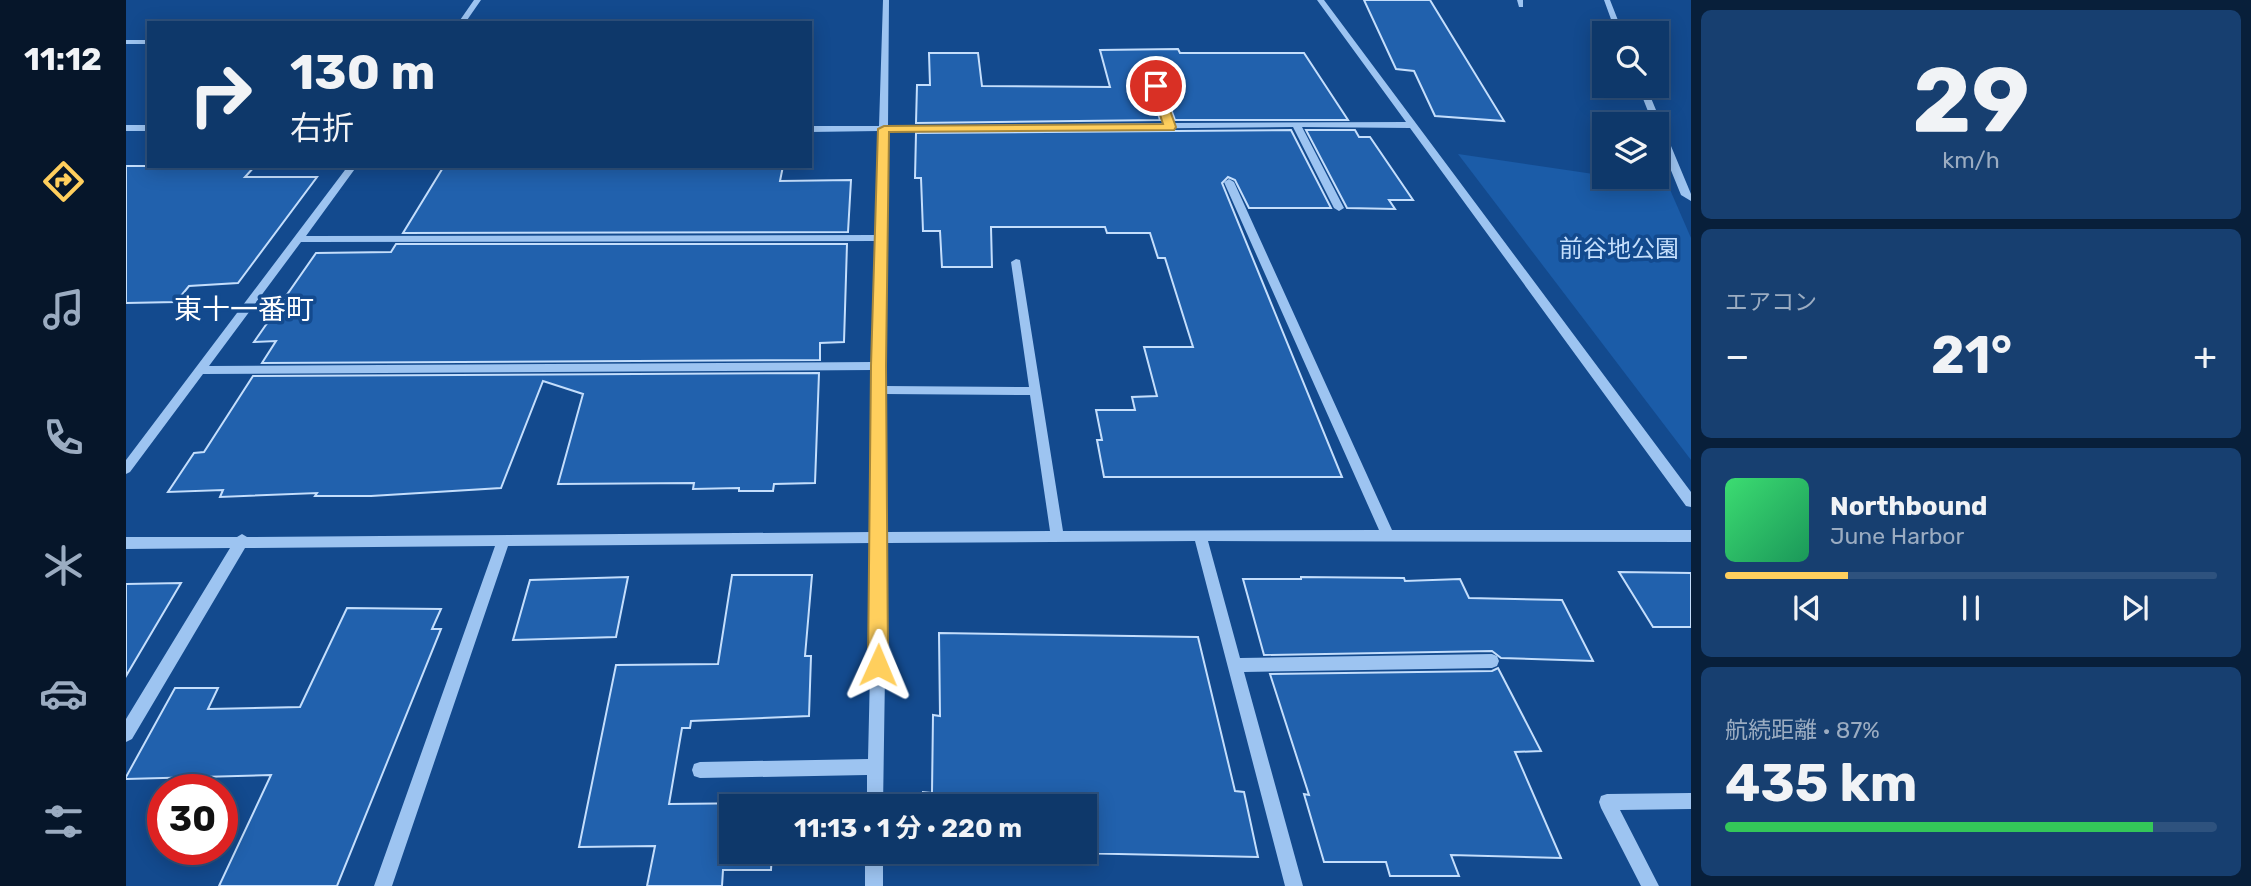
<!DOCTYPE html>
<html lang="ja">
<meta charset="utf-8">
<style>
:root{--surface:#0e386a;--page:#173f70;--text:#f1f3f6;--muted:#9bacc1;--line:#2e527e;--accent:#ffcf5d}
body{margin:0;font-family:Rubik,"Noto Sans JP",sans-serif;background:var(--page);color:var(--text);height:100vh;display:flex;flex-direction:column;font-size:26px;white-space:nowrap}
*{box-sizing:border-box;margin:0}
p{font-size:23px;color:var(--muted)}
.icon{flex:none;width:38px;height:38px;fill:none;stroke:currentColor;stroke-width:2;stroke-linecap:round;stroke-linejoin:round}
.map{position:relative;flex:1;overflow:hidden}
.panel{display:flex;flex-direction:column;gap:10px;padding:10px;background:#081f3a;width:560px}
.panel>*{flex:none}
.hud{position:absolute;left:21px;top:21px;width:665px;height:147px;border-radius:0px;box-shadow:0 4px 18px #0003,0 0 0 2px var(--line);background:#0e386a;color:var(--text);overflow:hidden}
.fabs{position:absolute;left:1466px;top:21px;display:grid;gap:14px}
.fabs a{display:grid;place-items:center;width:77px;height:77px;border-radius:0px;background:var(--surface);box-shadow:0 4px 18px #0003,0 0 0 2px var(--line);font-size:35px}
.speed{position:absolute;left:21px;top:774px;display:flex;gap:14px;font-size:35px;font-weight:700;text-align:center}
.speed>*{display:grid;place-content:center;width:91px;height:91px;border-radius:50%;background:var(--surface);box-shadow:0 4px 18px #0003,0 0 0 2px var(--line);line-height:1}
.speed .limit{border:10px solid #d22;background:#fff;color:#111}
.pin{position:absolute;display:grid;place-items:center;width:60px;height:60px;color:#fff;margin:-30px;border:4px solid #fff;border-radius:50%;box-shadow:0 2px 7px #0007}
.me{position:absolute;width:77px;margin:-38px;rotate:1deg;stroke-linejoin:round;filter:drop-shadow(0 0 5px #0008)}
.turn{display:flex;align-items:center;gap:24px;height:147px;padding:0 28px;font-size:32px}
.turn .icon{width:91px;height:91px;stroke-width:2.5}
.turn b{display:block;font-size:49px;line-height:60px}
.big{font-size:52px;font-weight:700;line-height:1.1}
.panel .tile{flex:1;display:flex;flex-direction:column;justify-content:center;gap:10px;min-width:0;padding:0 24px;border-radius:10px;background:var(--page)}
.panel .dial{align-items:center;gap:0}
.dial b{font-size:91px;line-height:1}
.song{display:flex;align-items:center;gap:21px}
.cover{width:84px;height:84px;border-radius:10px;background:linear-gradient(135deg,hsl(140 70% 55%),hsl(150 70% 35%))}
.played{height:7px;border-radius:4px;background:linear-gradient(90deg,var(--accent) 25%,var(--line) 25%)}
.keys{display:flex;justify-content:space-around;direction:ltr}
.heat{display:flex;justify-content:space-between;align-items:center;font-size:38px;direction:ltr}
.charge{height:10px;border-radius:5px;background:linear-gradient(90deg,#34c759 87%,var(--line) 0)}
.trip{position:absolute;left:593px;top:794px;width:378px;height:70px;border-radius:0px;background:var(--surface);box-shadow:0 4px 18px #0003,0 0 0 2px var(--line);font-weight:700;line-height:70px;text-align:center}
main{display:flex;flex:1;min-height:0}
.tabs{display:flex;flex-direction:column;width:126px;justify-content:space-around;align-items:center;background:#06162a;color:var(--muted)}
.tabs .icon{width:49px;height:49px}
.tabs .selected{color:var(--accent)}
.tabs b{font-size:32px;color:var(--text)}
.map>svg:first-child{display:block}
</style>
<main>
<nav class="tabs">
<b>11:12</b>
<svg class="icon selected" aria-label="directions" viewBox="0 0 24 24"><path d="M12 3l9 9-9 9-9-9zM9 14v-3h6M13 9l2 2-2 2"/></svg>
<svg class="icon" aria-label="music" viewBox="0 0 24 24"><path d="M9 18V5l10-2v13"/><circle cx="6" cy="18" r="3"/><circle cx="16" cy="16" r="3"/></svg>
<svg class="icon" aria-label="phone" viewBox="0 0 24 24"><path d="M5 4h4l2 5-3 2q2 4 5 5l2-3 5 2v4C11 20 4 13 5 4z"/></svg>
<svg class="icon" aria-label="climate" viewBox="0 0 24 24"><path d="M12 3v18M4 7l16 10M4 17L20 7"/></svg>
<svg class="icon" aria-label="car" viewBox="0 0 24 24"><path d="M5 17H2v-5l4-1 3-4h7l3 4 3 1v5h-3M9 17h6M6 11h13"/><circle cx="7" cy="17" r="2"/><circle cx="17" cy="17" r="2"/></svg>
<svg class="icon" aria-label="filters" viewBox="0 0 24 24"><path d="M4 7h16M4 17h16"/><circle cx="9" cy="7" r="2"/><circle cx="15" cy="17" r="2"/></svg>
</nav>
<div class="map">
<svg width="1565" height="886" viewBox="0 0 1565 886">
<rect width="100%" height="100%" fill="#134a8e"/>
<!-- green -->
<path fill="#1b5ca8" d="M 1332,154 L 1542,185 L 1565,238 L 1565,460 Z"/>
<!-- building -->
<path fill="#2161ad" stroke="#c4defc" stroke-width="2" d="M 1238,0 L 1304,0 L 1378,121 L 1309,116 L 1288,71 L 1270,69 Z
M 1052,49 L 1054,53 L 1178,53 L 1222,120 L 1049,120 L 1029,65 L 1022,62 L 1017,67 L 1034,120 L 790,123 L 791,85 L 804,85 L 803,53 L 852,53 L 856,86 L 984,87 L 974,50 Z
M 1165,130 L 1205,208 L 1123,208 L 1109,180 L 1102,177 L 1096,183 L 1216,477 L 978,477 L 971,440 L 976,440 L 970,410 L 1009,410 L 1006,397 L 1031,396 L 1018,347 L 1067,347 L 1039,258 L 1032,258 L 1024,233 L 981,233 L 979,227 L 865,227 L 866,267 L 816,267 L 814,231 L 797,231 L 795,178 L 789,178 L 790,133 Z
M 1180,130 L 1229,130 L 1233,137 L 1244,137 L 1287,200 L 1263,200 L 1269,209 L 1221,208 Z
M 0,166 L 129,166 L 119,177 L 191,177 L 112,283 L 63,286 L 50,302 L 0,303 Z
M 318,166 L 657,166 L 654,181 L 725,180 L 722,232 L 277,233 Z
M 270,244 L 721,244 L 718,342 L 694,343 L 694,360 L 136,363 L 150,341 L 128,342 L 190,253 L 265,252 Z
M 693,373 L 689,483 L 648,484 L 647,491 L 613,491 L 613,488 L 567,489 L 568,483 L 432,484 L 457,394 L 417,381 L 375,488 L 245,496 L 189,496 L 191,493 L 94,497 L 97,490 L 42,492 L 68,453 L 78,452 L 127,376 Z
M 1493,572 L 1565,573 L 1565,627 L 1527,627 Z
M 606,575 L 686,575 L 679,656 L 685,656 L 683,716 L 565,721 L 564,728 L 556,728 L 543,804 L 650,803 L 650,807 L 606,807 L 606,852 L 646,852 L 645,870 L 597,870 L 596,886 L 521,886 L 529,846 L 453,847 L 490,665 L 592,664 Z
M 502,577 L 490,637 L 387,640 L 404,580 Z
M 1175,577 L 1278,578 L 1279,581 L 1334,579 L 1343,598 L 1436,600 L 1467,661 L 1375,658 L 1366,651 L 1138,655 L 1117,579 L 1175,579 Z
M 55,583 L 0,676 L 0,584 Z
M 221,608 L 315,609 L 306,629 L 315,629 L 211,886 L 93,886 L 145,775 L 0,779 L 0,777 L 49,688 L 92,688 L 82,709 L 174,707 Z
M 813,633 L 1072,637 L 1109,791 L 1118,792 L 1132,857 L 899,852 L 959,852 L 959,807 L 797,807 L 797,792 L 806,793 L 807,715 L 814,716 Z
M 1372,668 L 1415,751 L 1389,752 L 1435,858 L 1325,855 L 1333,876 L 1264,876 L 1260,862 L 1198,862 L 1178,794 L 1183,795 L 1144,674 L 1366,671 Z"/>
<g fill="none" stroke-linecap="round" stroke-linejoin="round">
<!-- minor -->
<path fill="#9dc4f1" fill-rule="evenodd" d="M 348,0 L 355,0 L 339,23 L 332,23 Z
M 757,0 L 763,0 L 762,126 L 1038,123 L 1019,66 L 1023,64 L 1027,66 L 1047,123 L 1280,122 L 1191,0 L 1198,0 L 1565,492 L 1565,507 L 1560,506 L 1284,128 L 1176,127 L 1218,208 L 1213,211 L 1208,208 L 1167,127 L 762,131 L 759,386 L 903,387 L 885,262 L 890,259 L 894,260 L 937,531 L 1253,530 L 1098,182 L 1103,179 L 1108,182 L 1266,530 L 1565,530 L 1565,542 L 1082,541 L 1114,658 L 1366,654 L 1371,656 L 1373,661 L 1371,666 L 1366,668 L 1118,672 L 1177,886 L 1159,886 L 1069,541 L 761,543 L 757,807 L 741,807 L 741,775 L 574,778 L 568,776 L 566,770 L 568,764 L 574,762 L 742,759 L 747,543 L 382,546 L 266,886 L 248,886 L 369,546 L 119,548 L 6,739 L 0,742 L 0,719 L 104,548 L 0,549 L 0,537 L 111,537 L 116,534 L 121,537 L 747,532 L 747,370 L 77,374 L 4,472 L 0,474 L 0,460 L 222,166 L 231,166 L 180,236 L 751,235 L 753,131 L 684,132 L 684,126 L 753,126 ZM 750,241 L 747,362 L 83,366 L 175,242 ZM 759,394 L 904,395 L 924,531 L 761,532 Z
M 1391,0 L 1397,0 L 1397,7 L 1393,7 Z
M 1478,0 L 1484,0 L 1497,33 L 1490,33 Z
M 0,40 L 23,40 L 23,44 L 0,44 Z
M 1512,86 L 1520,86 L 1565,194 L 1565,201 L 1555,195 L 1531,136 L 1531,124 L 1527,124 Z
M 0,125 L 23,125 L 23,131 L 0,131 Z
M 1565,793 L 1565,809 L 1494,810 L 1533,886 L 1515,886 L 1475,808 L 1473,802 L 1475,796 L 1481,794 Z
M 739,852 L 757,852 L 757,886 L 739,886 Z"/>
</g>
<!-- route -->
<path fill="#ffcf5d" stroke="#a6873c" stroke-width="2" d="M 1030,83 L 1035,86 L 1050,127 L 1048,130 L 763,132 L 760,366 L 762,665 L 759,671 L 752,674 L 745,671 L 742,665 L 745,366 L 752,129 L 758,126 L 1037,124 L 1025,86 Z"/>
<g text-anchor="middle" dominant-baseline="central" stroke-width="7" stroke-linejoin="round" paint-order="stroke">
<!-- park labels -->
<g font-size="24" fill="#c4defc" stroke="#134a8e">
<text x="1493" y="249">前谷地公園</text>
</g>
<!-- quarter labels -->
<g font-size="28" fill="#fff" stroke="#134a8e">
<text x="118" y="309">東十一番町</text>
</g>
</g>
</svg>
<div class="fabs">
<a><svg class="icon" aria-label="search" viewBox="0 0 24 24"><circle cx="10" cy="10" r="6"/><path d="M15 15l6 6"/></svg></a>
<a><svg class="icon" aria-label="layers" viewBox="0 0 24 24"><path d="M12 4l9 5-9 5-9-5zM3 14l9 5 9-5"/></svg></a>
</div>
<div class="speed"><div class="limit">30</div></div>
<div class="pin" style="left:1030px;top:86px;background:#d93025"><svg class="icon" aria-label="arrive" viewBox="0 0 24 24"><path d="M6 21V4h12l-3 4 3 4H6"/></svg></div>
<svg class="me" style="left:752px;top:665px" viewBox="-20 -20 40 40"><path d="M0-17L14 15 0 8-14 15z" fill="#ffcf5d" stroke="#fff" stroke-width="4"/></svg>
<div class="trip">11:13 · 1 分 · 220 m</div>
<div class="hud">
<div class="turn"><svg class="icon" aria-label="right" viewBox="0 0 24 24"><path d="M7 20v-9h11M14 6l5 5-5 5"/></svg><div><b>130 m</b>右折</div></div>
</div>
</div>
<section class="panel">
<div class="tile dial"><b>29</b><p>km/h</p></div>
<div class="tile"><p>エアコン</p>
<div class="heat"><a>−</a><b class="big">21°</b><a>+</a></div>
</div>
<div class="tile">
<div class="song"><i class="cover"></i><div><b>Northbound</b><p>June Harbor</p></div></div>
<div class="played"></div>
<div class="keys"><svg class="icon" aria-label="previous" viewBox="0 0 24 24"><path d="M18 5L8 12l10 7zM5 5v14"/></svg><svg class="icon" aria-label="pause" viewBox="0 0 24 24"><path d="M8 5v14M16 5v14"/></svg><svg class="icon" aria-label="next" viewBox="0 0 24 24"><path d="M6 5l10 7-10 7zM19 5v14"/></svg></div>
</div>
<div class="tile"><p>航続距離 · 87%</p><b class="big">435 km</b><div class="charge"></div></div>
</section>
</main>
